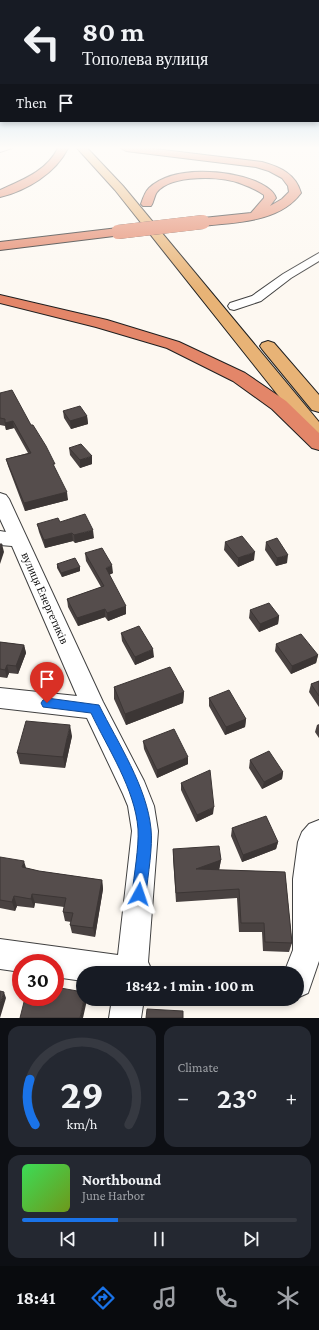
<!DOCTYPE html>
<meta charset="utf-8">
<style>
:root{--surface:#171b24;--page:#242831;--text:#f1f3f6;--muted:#9ea1a6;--line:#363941;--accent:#1a73e8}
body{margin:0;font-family:"Crimson Pro",serif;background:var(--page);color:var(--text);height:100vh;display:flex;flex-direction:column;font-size:15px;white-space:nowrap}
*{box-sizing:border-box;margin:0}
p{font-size:13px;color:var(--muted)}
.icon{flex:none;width:22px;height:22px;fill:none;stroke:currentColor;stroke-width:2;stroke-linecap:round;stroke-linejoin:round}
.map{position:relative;height:1018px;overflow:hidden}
.side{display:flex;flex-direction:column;gap:8px;padding:8px;background:#0d0f14;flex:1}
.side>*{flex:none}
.banner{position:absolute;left:0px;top:0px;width:319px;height:122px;box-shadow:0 2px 6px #0003;background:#171b24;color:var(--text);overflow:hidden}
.speed{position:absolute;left:12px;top:954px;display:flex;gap:8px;font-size:20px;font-weight:700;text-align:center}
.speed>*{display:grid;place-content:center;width:52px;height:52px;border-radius:50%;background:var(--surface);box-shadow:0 2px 6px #0003;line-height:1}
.speed .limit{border:6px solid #d22;background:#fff;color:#111}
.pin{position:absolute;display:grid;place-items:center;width:34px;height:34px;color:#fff;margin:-41px -17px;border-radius:50% 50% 50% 0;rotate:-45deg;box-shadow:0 0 4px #0007}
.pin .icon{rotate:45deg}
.me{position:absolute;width:44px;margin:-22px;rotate:5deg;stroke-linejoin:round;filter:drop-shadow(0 0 3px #0008)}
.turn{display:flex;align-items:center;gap:14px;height:84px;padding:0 16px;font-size:18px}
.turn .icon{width:52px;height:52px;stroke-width:2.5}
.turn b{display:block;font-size:28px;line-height:34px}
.then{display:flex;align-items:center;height:38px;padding:0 16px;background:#0003;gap:8px;font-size:15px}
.big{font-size:30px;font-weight:700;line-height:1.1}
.side .tile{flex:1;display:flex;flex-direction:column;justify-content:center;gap:6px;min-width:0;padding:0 14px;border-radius:12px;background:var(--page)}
.side .dial{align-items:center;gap:0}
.dial svg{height:104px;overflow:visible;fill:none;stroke:var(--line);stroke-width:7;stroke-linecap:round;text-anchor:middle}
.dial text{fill:var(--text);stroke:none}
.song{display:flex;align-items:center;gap:12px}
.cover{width:48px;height:48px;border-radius:6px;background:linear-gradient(135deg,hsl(130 70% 55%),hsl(80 70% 35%))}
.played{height:4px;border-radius:2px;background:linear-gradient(90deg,var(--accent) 35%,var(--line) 35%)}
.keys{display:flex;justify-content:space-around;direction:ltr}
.heat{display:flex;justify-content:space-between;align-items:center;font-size:22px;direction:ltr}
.side .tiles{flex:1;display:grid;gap:8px;grid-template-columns:1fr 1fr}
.tile:last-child{grid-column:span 2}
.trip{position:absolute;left:76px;top:966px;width:228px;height:40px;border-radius:20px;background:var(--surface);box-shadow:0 2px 6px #0003;font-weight:700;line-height:40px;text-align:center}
.dock{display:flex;height:64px;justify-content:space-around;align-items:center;background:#090b0e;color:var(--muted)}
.dock .icon{width:28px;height:28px}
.dock .on{color:var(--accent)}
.dock b{font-size:18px;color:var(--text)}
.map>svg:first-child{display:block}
</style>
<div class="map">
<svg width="319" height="1018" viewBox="0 0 319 1018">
<rect width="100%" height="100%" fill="#fdf8f1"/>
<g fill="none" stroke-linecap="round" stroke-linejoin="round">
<!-- minor casing -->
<g stroke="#414141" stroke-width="2">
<path id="minor" d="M 0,148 L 12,148 L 0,152 Z
M 319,253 L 319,261 L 291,278 L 261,301 L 234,310 L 230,309 L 228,306 L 230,303 L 252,296 L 283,274 Z
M 0,493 L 6,495 L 9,499 L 103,702 L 144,781 L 154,806 L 158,831 L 148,962 L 153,973 L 83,973 L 83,981 L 55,977 L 55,963 L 21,963 L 21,972 L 0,969 L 0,939 L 118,955 L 132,831 L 128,806 L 123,794 L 87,718 L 0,708 L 0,688 L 77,696 L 12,546 L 0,545 L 0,531 L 6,532 L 0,519 Z
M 319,820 L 319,961 L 308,993 L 297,998 L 297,973 L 284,973 L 293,950 L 293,879 L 298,842 L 302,832 L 309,824 Z
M 112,999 L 144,999 L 141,1018 L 109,1018 Z"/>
</g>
<!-- major casing -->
<g stroke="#1f1f1f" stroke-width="2">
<path id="major" d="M 77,148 L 87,148 L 123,186 L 319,422 L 319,440 L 312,438 L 115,190 Z
M 268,341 L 274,343 L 319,395 L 319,412 L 312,410 L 262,349 L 260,346 L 262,343 Z"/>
</g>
<!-- highway casing -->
<g stroke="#1f1f1f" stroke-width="2">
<path id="highway" d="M 58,148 L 68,148 C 56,173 26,191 0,197 L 0,190 C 22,180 47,171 58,148 Z
M 121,148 L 147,148 L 262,162 C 280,167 296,174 301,193 C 279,223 235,222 203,226 L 199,225 L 197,222 L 199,219 L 203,218 L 251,213 L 264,198 L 264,195 C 257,190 250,187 242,184 C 222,176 172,174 157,192 C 154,196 154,202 151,206 L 143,206 L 141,204 C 143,198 145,192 149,188 C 173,165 227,170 255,181 C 263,185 273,189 276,198 L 270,206 L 282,199 L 289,192 L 288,186 L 282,178 L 269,171 L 256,167 L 126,151 Z
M 118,228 L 122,229 L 124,232 L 122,235 L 0,250 L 0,242 Z
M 0,295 L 107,320 L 179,342 L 245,373 L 286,401 L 319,433 L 319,450 L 312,448 L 272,409 L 233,381 L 167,348 L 96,327 L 0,303 Z"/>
</g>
<!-- minor -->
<use href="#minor" fill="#fff" fill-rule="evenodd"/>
<!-- major -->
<use href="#major" fill="#e8b376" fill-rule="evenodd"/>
<!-- highway -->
<use href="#highway" fill="#e38669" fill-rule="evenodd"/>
<!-- highway-bridge-far1 casing -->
<g stroke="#1f1f1f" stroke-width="12" stroke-linecap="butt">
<path id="highway-bridge-far1" d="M 196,223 L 203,222"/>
</g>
<!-- highway-bridge casing -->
<g stroke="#1f1f1f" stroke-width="14" stroke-linecap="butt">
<path id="highway-bridge" d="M 118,232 L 203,222"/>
</g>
<!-- highway-bridge-far1 -->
<use href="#highway-bridge-far1" stroke="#e38669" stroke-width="11"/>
<!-- highway-bridge -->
<use href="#highway-bridge" stroke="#e38669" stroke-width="14"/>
</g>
<!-- wall -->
<path fill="#494241" d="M 0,393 L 31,425 L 56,470 L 68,500 L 25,511 L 8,466 L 6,459 L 28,453 L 14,428 L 6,430 L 5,426 L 0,425 Z
M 63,411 L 87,416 L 88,424 L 71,429 L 64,418 Z
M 69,448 L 92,464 L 80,468 L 70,455 Z
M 60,522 L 94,538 L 75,543 L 73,541 L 45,548 L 39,532 L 37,524 Z
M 225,542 L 254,560 L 238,567 L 224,550 Z
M 266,542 L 287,563 L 276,566 L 265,550 Z
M 85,553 L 113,573 L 109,575 L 126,614 L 108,621 L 105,617 L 78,626 L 68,607 L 67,599 L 101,587 L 86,561 Z
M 57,564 L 80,567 L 80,571 L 62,577 L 57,568 Z
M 250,610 L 279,616 L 278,624 L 259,632 L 249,618 Z
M 121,633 L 154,657 L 135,665 L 122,641 Z
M 0,642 L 24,645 L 26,653 L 18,674 L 9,673 L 7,678 L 0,677 Z
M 276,644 L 318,655 L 316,663 L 291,674 L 275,651 Z
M 319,681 L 319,707 L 309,692 L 311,684 Z
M 114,687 L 184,692 L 183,703 L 126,725 L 114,699 Z
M 209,698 L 246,719 L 245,727 L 225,735 L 209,706 Z
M 319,724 L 319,738 L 315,732 L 317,725 Z
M 72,736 L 65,768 L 20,764 L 17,753 Z
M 143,741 L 188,764 L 157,778 L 144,749 Z
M 250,760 L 283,772 L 282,779 L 262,789 L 249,768 Z
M 181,783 L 213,814 L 196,822 L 181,790 Z
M 232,828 L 278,842 L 276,849 L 242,862 L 231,836 Z
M 173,849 L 221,860 L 219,870 L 285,872 L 292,943 L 289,952 L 263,951 L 262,932 L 239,932 L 237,898 L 176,902 L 173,858 Z
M 0,857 L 26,868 L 39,871 L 102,880 L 103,889 L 95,937 L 72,933 L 70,925 L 71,922 L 65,921 L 63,912 L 64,907 L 35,903 L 34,908 L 17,906 L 15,911 L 0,908 Z"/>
<!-- shaded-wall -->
<path fill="#3c3635" d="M 87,416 L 88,424 L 71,429 L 70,421 Z
M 13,421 L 14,428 L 6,430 L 5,423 Z
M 92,456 L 92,464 L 80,468 L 80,460 Z
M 67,492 L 68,500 L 25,511 L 24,503 Z
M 93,530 L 94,538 L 75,543 L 74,535 Z
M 72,533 L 73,541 L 45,548 L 44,540 Z
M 2,544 L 4,552 L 0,564 L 0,551 Z
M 255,552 L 254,560 L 238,567 L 238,558 Z
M 288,555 L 287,563 L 276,566 L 277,558 Z
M 112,565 L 113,573 L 106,576 L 106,568 Z
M 80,567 L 80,571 L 62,577 L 61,573 Z
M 126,606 L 126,614 L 108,621 L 107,613 Z
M 105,609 L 105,617 L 78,626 L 77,618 Z
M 279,616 L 278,624 L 259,632 L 260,624 Z
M 24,645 L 26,653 L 18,674 L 16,666 Z
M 153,649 L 154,657 L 135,665 L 135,657 Z
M 318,655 L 316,663 L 291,674 L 292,666 Z
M 7,665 L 9,673 L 7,678 L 5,670 Z
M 184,692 L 183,703 L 126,725 L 125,714 Z
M 246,719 L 245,727 L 225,735 L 226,727 Z
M 70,725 L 72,736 L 65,768 L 63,757 Z
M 188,757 L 188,764 L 157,778 L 157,770 Z
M 283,772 L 282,779 L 262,789 L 264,782 Z
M 214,807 L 213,814 L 196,822 L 197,815 Z
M 278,842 L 276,849 L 242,862 L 243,855 Z
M 221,860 L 219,870 L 196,869 Z
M 24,861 L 27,871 L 22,867 Z
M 102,880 L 103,889 L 95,937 L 93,928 Z
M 32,894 L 35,903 L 34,908 L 31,899 Z
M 14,896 L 17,906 L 15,911 L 12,902 Z
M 4,992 L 6,998 L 0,1018 L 0,1004 Z
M 84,999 L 86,999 L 87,1000 L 83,1018 L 80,1018 Z"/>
<!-- building -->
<path fill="#554d4c" stroke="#3c3635" d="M 12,390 L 31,425 L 33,425 L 46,446 L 55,464 L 53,464 L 67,492 L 24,503 L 6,459 L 31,453 L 13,421 L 5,423 L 5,419 L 0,418 L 0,393 Z
M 80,406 L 87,416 L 70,421 L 63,411 Z
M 81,444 L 92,456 L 80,460 L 69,448 Z
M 85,514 L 93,530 L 74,535 L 72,533 L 44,540 L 37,524 L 58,518 L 60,522 Z
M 242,536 L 255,552 L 238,558 L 225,542 Z
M 277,538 L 288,555 L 277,558 L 266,542 Z
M 0,544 L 2,544 L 0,551 Z
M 102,548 L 112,565 L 106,568 L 126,606 L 107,613 L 105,609 L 77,618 L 67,599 L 104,586 L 85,553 Z
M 75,558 L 80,567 L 61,573 L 57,564 Z
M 269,603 L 279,616 L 260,624 L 250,610 Z
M 139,626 L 153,649 L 135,657 L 121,633 Z
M 301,634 L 318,655 L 292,666 L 276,644 Z
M 0,642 L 24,645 L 16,666 L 7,665 L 5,670 L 0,669 Z
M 170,667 L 184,692 L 125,714 L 114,687 Z
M 319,681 L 319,696 L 311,684 Z
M 229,690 L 246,719 L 226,727 L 209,698 Z
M 26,721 L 70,725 L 63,757 L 17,753 Z
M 174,729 L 188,757 L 157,770 L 143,741 Z
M 269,751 L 283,772 L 264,782 L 250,760 Z
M 210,770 L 214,807 L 197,815 L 181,783 Z
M 266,816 L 278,842 L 243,855 L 232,828 Z
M 219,846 L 221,860 L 196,869 L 285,872 L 292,943 L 265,942 L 264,923 L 241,923 L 239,889 L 176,893 L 173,849 Z
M 0,857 L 24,861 L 22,867 L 39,871 L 102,880 L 93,928 L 70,925 L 73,913 L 63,912 L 66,898 L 32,894 L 31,899 L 14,896 L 12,902 L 0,900 Z
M 55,987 L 83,992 L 84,999 L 80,1018 L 20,1018 L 25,998 L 39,1000 L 39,997 L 55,997 Z
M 0,991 L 4,992 L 0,1004 Z
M 147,1009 L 183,1011 L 183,1018 L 146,1018 Z"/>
<!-- sky -->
<linearGradient id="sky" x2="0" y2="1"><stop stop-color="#96c8eb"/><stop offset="0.51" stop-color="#fefcf9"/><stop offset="1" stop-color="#fefcf9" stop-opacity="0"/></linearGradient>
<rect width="319" height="290" fill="url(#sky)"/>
<!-- route -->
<path fill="#1a73e8" stroke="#114b97" d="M 47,698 L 99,705 C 118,743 147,787 151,829 C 153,846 148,875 146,894 L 144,899 L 139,901 L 134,899 L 132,894 C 134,875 139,847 138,829 C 135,789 108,749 91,713 L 43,707 L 41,703 L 43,700 Z"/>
<g text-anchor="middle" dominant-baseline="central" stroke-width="4" stroke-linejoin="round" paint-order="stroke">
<!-- near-street labels -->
<g font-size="12" fill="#0e0e0e" stroke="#fff">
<text transform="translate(45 598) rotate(66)">вулиця Енергетиків</text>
</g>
</g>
</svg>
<div class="speed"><div class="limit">30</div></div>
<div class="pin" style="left:47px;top:703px;background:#d93025"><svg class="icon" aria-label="arrive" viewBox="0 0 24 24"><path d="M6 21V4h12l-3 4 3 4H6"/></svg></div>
<svg class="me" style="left:139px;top:894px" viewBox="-20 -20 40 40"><path d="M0-17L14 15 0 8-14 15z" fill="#1a73e8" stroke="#fff" stroke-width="4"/></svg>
<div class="trip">18:42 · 1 min · 100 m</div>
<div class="banner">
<div class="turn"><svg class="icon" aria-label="left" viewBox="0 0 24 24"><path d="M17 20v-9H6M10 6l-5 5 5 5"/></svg><div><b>80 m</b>Тополева вулиця</div></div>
<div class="then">Then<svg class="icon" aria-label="arrive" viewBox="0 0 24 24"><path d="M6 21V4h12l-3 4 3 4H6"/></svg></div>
</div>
</div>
<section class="side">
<div class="tiles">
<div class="tile dial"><svg viewBox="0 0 100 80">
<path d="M14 69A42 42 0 1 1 86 69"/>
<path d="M14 69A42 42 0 0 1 10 34" stroke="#1a73e8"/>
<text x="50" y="56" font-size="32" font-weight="700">29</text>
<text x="50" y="72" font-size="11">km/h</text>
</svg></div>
<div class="tile"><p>Climate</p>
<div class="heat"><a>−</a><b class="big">23°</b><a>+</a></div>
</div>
<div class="tile">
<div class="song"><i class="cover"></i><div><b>Northbound</b><p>June Harbor</p></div></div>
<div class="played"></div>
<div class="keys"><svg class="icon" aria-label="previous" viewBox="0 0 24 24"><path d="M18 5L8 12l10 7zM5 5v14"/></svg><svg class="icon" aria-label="pause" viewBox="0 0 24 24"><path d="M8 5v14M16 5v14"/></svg><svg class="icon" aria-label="next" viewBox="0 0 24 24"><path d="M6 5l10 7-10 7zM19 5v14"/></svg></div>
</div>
</div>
</section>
<nav class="dock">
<b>18:41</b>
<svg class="icon on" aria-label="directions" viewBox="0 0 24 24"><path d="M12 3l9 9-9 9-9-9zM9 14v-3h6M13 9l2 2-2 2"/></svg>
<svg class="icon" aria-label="music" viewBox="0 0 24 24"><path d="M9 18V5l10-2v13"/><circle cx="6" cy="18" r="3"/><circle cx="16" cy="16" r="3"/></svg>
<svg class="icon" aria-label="phone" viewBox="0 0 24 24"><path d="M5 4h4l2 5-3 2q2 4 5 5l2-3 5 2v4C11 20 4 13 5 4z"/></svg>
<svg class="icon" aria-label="climate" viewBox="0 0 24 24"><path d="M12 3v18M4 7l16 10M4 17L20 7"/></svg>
</nav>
